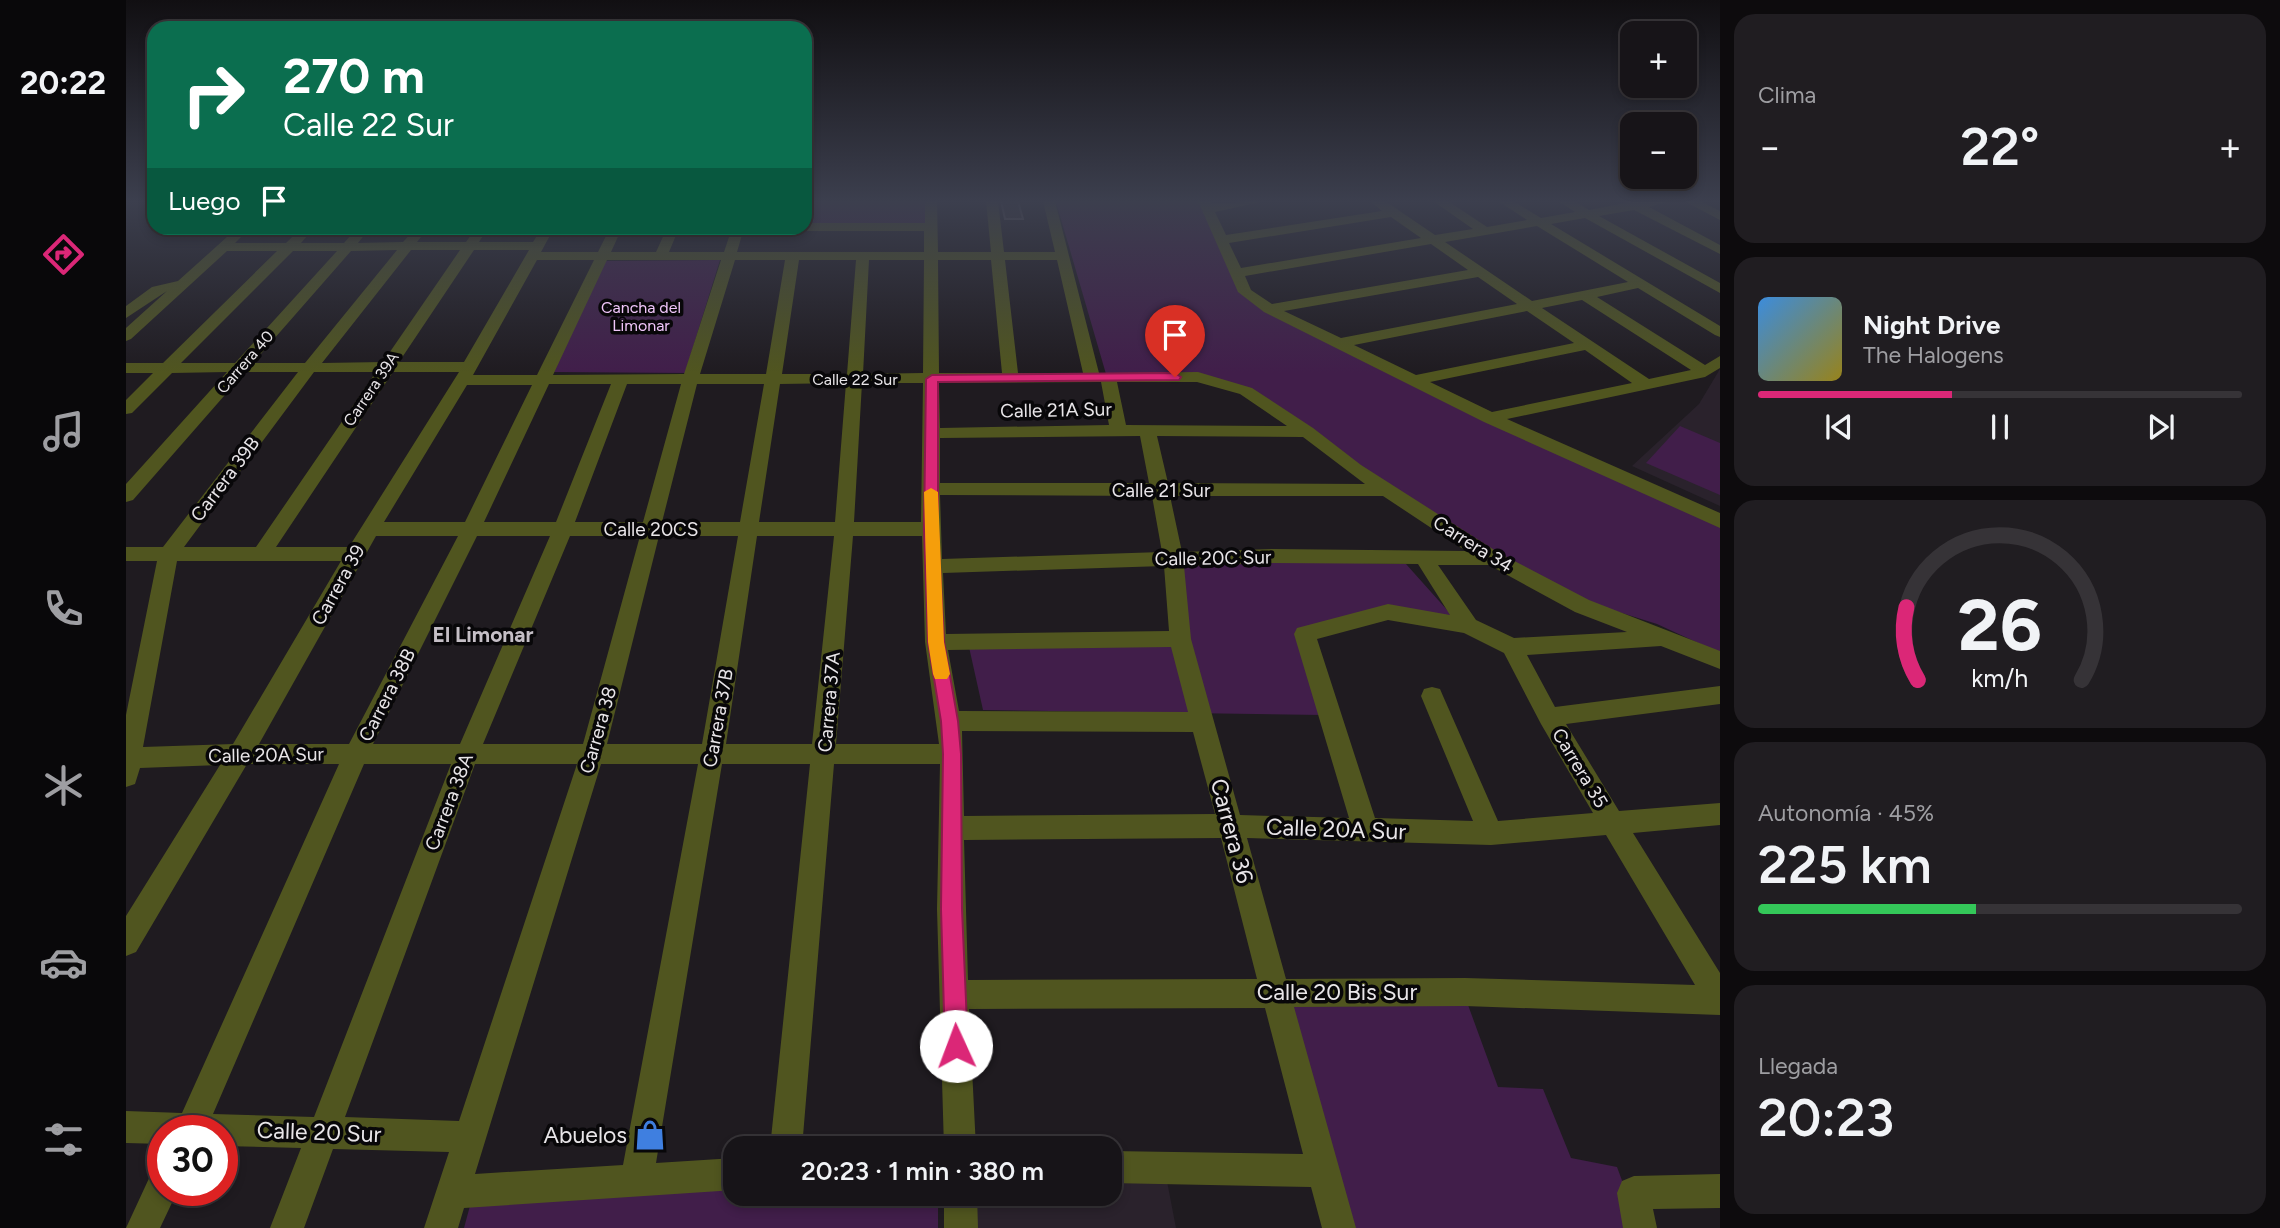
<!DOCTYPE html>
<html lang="es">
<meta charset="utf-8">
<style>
:root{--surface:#171418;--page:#201d21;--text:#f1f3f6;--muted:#9e9ea2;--line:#363337;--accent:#db2777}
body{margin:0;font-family:Figtree,sans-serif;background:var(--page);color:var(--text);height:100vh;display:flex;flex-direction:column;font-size:26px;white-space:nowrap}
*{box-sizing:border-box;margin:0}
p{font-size:23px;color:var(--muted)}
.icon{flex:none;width:38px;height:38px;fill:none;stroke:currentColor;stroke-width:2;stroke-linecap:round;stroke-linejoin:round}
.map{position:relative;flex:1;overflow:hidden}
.side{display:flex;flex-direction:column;gap:14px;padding:14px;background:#0d0b0d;width:560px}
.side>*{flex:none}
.guide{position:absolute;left:21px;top:21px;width:665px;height:214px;border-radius:21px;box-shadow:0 4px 10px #0003,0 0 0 2px var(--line);background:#0b6e4f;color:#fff;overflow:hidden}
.controls{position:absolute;left:1494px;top:21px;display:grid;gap:14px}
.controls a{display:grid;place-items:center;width:77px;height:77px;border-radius:14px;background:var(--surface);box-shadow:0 4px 10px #0003,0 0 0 2px var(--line);font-size:35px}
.speed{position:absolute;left:21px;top:1115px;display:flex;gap:14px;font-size:35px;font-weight:700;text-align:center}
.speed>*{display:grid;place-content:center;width:91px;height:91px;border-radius:50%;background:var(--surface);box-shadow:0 4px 10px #0003,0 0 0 2px var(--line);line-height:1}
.speed .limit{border:10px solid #d22;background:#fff;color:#111}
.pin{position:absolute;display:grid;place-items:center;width:60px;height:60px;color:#fff;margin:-72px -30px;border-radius:50% 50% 50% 0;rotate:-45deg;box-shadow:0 0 7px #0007}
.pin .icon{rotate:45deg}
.me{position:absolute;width:77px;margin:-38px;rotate:358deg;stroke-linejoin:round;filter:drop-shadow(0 0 5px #0008)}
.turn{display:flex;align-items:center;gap:24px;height:147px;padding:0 21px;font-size:32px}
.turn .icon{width:91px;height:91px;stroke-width:2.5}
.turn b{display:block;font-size:49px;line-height:60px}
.then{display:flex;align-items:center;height:66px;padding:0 21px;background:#0003;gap:14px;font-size:26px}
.big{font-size:52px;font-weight:600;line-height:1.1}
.side .widget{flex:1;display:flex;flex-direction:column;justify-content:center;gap:10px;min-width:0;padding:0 24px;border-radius:21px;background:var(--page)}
.side .dial{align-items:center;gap:0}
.dial svg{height:182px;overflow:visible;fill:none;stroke:var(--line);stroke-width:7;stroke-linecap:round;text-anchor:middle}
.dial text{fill:var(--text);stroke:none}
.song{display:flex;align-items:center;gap:21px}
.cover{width:84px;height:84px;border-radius:10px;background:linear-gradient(135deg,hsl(210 70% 55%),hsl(50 70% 35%))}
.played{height:7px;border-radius:4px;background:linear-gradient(90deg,var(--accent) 40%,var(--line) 40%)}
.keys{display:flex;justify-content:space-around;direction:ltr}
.heat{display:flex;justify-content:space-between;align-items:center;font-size:38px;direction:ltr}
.charge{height:10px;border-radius:5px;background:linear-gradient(90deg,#34c759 45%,var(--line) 0)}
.trip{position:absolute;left:597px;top:1136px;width:399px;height:70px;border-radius:21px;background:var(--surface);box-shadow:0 4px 10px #0003,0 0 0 2px var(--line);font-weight:600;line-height:70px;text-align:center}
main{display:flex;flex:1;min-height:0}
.tabs{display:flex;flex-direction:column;width:126px;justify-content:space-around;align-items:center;background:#09080a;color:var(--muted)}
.tabs .icon{width:49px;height:49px}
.tabs .current{color:var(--accent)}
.tabs b{font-size:32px;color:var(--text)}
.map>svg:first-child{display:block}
</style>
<main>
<nav class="tabs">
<b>20:22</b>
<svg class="icon current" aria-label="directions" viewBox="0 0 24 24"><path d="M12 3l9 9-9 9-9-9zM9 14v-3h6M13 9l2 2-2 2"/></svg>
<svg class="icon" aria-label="music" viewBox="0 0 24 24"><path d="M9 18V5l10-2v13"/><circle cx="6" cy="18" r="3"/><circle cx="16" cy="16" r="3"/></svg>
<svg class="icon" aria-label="phone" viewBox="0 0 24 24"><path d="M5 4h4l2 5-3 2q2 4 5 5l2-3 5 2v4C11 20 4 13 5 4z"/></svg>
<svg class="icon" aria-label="climate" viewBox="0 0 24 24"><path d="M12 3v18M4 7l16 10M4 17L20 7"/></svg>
<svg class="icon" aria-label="car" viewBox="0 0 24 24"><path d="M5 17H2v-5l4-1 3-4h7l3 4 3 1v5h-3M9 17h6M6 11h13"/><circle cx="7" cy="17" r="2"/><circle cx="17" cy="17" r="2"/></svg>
<svg class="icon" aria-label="filters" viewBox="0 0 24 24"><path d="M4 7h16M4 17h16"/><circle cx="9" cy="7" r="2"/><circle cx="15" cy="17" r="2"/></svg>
</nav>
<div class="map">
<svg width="1594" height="1228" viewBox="0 0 1594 1228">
<rect width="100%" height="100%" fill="#1f1b20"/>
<!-- built -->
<path fill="#2a222c" d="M 1594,369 L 1594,506 L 1506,466 L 1573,404 Z
M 984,1175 L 1040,1176 L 1050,1228 L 840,1228 L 839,1194 L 984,1194 Z"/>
<!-- green -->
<path fill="#411e4a" d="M 679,201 L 800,201 L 800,225 L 679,225 Z
M 1075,201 L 1115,292 L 1594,522 L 1594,653 L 1531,624 L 1448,598 L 1362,552 L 1124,391 L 1071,373 L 980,374 L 930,202 Z
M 594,260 L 559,373 L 426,372 L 480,261 Z
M 1554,426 L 1594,443 L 1594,495 L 1520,463 Z
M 1055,559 L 1280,564 L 1330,620 L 1256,607 L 1173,633 L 1197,715 L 857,710 L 843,647 L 1063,646 Z
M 1163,1004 L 1342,1005 L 1372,1087 L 1417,1089 L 1445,1158 L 1491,1167 L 1501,1194 L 1506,1228 L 1227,1228 Z
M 609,1189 L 609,1194 L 812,1194 L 812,1228 L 338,1228 L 345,1202 Z"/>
<!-- building -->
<path fill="#373135" stroke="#686266" stroke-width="2" d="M 875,201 L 892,201 L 897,219 L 879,219 Z"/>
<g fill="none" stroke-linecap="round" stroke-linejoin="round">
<!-- minor -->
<path fill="#50551f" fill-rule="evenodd" d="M 799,201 L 811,201 L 812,252 L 865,252 L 860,201 L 872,201 L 878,252 L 929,252 L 917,201 L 929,201 L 973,373 L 1072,372 L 1126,388 L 1187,428 L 1235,465 L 1373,553 L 1463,600 L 1594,651 L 1594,669 L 1535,646 L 1401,655 L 1429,707 L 1594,686 L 1594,704 L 1440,724 L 1493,811 L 1594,803 L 1594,825 L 1507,833 L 1594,973 L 1594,1015 L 1339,1006 L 1168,1007 L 1230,1228 L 1196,1228 L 1185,1187 L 984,1183 L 984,1151 L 1177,1154 L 1139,1008 L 843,1009 L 850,1148 L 818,1148 L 811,909 L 814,764 L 708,764 L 676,1148 L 644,1148 L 684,764 L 596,764 L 530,1163 L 609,1158 L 609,1190 L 338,1208 L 332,1228 L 298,1228 L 323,1152 L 207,1149 L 178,1228 L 144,1228 L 175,1148 L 96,1146 L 96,1130 L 37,1130 L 37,1144 L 0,1143 L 0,1111 L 56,1113 L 213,764 L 121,764 L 10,952 L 0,956 L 0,916 L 94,765 L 14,768 L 9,784 L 0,787 L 0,715 L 31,561 L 0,561 L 0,547 L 37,547 L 172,372 L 119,372 L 7,500 L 0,502 L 0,484 L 101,372 L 46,373 L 6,413 L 0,414 L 0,400 L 27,373 L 0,373 L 0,363 L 37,363 L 151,251 L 101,251 L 5,339 L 0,341 L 0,328 L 41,291 L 0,318 L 0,306 L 26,287 L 52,281 L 111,228 L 124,228 L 109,243 L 160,243 L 175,228 L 188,228 L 175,243 L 218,243 L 231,228 L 244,228 L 232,243 L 277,242 L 290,228 L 302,228 L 291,242 L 340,242 L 350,228 L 362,228 L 353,242 L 407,242 L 416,228 L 428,228 L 415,252 L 472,252 L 484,228 L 496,228 L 485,252 L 530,252 L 541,228 L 553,228 L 543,252 L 598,252 L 606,228 L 618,228 L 611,252 L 798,252 L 798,231 L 679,231 L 673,228 L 679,228 L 679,223 L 799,223 ZM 271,250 L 179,363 L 127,363 L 225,251 ZM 285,250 L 334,250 L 257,362 L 196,363 ZM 348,250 L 403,250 L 338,362 L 273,362 ZM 167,251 L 211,251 L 109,363 L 55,363 ZM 411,260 L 468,260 L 411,375 L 347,375 ZM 481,260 L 595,260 L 558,374 L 427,375 ZM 609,260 L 659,260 L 640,374 L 574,374 ZM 673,260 L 730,260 L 721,374 L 656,374 ZM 743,260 L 798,260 L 797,373 L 737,374 ZM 812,260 L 865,260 L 876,373 L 813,373 ZM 879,260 L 931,260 L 957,373 L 892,373 ZM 188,372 L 250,372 L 130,547 L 58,547 ZM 267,372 L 333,372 L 223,547 L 150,547 ZM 975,382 L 983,425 L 814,428 L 813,383 ZM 991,382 L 1071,382 L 1114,394 L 1161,426 L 1000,425 ZM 720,383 L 709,522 L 633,522 L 654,384 ZM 736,383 L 797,383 L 795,522 L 728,522 ZM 423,384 L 485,384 L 430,522 L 358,522 ZM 501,384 L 555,384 L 517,522 L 449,522 ZM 571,384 L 638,384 L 614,522 L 536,522 ZM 341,385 L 406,385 L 339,522 L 258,522 ZM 1014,436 L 1023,483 L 814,483 L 814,438 ZM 1031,436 L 1177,437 L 1239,484 L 1042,483 ZM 814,495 L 1026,496 L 1036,552 L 816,559 ZM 1044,496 L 1257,496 L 1340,551 L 1147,549 L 1056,552 ZM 250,536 L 332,536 L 223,744 L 133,744 ZM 351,536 L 424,536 L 334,744 L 247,744 ZM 444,536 L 514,536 L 457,744 L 357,744 ZM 533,536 L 612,536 L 576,744 L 481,744 ZM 631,536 L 708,536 L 686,744 L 600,744 ZM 727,536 L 796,536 L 799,642 L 813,744 L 710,744 ZM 51,561 L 215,561 L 107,744 L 17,747 ZM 1147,563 L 1292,564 L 1324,615 L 1262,604 L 1171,628 L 1168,634 L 1223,818 L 1114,815 L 1065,639 L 1058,566 ZM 1312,565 L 1363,565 L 1449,612 L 1501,632 L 1388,638 L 1350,620 ZM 1038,566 L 1043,631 L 820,634 L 817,573 ZM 1262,620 L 1338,633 L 1378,653 L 1415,724 L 1467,813 L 1372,821 L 1317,696 L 1314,689 L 1306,687 L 1298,689 L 1295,696 L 1347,821 L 1249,818 L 1191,639 ZM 1045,647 L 1062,712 L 833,711 L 822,650 ZM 836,731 L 1067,732 L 1089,814 L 838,816 ZM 238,764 L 325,764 L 188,1117 L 87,1114 ZM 349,764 L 451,764 L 333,1121 L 219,1117 ZM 475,764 L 572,764 L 497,1165 L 349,1174 ZM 1480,835 L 1569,985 L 1339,978 L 1160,979 L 1121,838 L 1365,845 ZM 1095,838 L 1131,979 L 842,980 L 838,840 Z
M 1072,201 L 1084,201 L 1086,204 L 1139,201 L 1089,212 L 1100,235 L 1256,211 L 1244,201 L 1259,201 L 1309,235 L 1347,229 L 1307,201 L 1322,201 L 1361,227 L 1401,220 L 1372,201 L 1387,201 L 1415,218 L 1449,212 L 1432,201 L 1448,201 L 1463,210 L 1508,201 L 1544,201 L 1523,207 L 1594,245 L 1594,254 L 1508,210 L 1473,216 L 1594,283 L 1594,293 L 1459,218 L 1425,224 L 1594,326 L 1594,337 L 1589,335 L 1512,288 L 1471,297 L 1579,365 L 1594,356 L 1594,368 L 1579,377 L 1381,419 L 1594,513 L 1594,528 L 1358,422 L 1138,312 L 1112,292 ZM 1265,217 L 1295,238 L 1115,268 L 1103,243 ZM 1411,226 L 1502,282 L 1406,301 L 1319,242 ZM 1305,244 L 1342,270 L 1146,304 L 1125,290 L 1119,276 ZM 1352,277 L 1391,304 L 1215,338 L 1158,311 ZM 1456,300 L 1565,370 L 1523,379 L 1416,308 ZM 1401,311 L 1448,343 L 1290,375 L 1228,345 ZM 1459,350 L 1506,383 L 1366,412 L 1304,382 Z
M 1558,201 L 1574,201 L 1594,211 L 1594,220 Z
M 37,1170 L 37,1190 L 52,1190 L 34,1228 L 0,1228 L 25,1174 Z
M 1594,1174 L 1594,1208 L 1527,1209 L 1531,1228 L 1497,1228 L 1491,1193 L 1496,1181 L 1508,1176 Z
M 818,1194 L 851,1194 L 852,1228 L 818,1228 Z"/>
</g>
<!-- sky -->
<linearGradient id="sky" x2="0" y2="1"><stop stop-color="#110f12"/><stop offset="0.54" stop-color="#3c3f4e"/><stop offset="1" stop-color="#3c3f4e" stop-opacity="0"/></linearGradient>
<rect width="1594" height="373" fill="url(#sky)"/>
<!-- route -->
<path fill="#db2777" stroke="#8e194d" stroke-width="2" d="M 1049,373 L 1055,377 L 1053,380 L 812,382 L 812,529 L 818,642 L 832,721 L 835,754 L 836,909 L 842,1046 L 838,1054 L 830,1057 L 822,1054 L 819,1046 L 815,909 L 817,754 L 815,721 L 802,642 L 798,529 L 800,379 L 806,375 Z"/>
<!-- slow -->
<path fill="#f59e0b" d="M 805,488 L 812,492 L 818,642 L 824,674 L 821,679 L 809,679 L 807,674 L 802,642 L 798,492 Z"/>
<!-- icons -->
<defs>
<g id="shop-bare" transform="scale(2.415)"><path d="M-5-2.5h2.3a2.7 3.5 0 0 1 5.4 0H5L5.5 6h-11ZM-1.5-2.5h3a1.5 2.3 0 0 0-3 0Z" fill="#3f7fe0" stroke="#080709" stroke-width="2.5" paint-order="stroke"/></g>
</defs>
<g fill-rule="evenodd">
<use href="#shop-bare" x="524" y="1135"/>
</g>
<g text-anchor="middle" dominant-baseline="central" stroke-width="7" stroke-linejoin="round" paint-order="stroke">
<!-- far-park labels -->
<g font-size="16" fill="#f0c6fa" stroke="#080709">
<text x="515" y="307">Cancha del<tspan x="515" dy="18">Limonar</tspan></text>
</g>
<!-- far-street labels -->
<g font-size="16" fill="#e8e5e8" stroke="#080709">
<text transform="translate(119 362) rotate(-49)">Carrera 40</text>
<text x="729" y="379">Calle 22 Sur</text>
<text transform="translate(245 389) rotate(-56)">Carrera 39A</text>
</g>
<!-- street labels -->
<g font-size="19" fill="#e8e5e8" stroke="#080709">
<text transform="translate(930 410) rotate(-1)">Calle 21A Sur</text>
<text transform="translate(99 479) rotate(-53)">Carrera 39B</text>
<text x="1035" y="490">Calle 21 Sur</text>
<text x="525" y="529">Calle 20CS</text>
<text transform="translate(1347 544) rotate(32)">Carrera 34</text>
<text transform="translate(1087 558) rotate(-1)">Calle 20C Sur</text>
<text transform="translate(212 585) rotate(-61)">Carrera 39</text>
<text transform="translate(261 695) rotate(-63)">Carrera 38B</text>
<text transform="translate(703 702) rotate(-85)">Carrera 37A</text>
<text transform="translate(592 718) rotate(-80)">Carrera 37B</text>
<text transform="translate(472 730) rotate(-74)">Carrera 38</text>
<text transform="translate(140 755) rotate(-1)">Calle 20A Sur</text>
<text transform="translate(1454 768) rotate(59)">Carrera 35</text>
<text transform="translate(323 802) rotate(-69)">Carrera 38A</text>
</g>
<!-- neighbourhood labels -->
<g font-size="21" font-weight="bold" fill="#c5bfc6" stroke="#080709">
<text x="357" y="634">El Limonar</text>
</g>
<!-- near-street labels -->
<g font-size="23" fill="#e8e5e8" stroke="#080709">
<text transform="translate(1210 829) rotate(2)">Calle 20A Sur</text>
<text transform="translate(1106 831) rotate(75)">Carrera 36</text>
<text x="1211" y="992">Calle 20 Bis Sur</text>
<text transform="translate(193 1132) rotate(2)">Calle 20 Sur</text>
</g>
<!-- near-poi labels -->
<g font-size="23" fill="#e8e5e8" stroke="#080709" text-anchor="end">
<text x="501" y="1135">Abuelos</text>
</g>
</g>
</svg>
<div class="controls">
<a>+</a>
<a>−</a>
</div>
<div class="speed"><div class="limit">30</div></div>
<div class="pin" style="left:1049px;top:377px;background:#d93025"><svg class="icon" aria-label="arrive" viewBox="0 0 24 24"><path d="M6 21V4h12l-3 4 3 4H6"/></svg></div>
<svg class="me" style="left:830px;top:1046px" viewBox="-20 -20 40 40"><circle r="19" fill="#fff"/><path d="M0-13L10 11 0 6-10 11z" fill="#db2777"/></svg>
<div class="trip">20:23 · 1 min · 380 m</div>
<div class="guide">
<div class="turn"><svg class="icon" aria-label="right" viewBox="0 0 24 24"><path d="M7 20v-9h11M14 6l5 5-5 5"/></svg><div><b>270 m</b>Calle 22 Sur</div></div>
<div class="then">Luego<svg class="icon" aria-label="arrive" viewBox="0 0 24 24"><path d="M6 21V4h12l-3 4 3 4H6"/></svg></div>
</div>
</div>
<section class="side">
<div class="widget"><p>Clima</p>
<div class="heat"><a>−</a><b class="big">22°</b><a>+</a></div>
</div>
<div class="widget">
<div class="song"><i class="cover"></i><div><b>Night Drive</b><p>The Halogens</p></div></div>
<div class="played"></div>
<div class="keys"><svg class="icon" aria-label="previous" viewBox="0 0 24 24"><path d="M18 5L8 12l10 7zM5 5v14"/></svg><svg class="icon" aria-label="pause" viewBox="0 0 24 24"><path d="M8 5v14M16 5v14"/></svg><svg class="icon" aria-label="next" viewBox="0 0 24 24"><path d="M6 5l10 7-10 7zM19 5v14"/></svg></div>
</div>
<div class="widget dial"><svg viewBox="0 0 100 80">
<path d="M14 69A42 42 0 1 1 86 69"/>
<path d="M14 69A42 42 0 0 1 9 37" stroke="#db2777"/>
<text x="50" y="56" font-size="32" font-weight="700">26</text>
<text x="50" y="72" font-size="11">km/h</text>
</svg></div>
<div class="widget"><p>Autonomía · 45%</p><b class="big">225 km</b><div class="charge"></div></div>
<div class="widget"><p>Llegada</p><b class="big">20:23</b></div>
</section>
</main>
